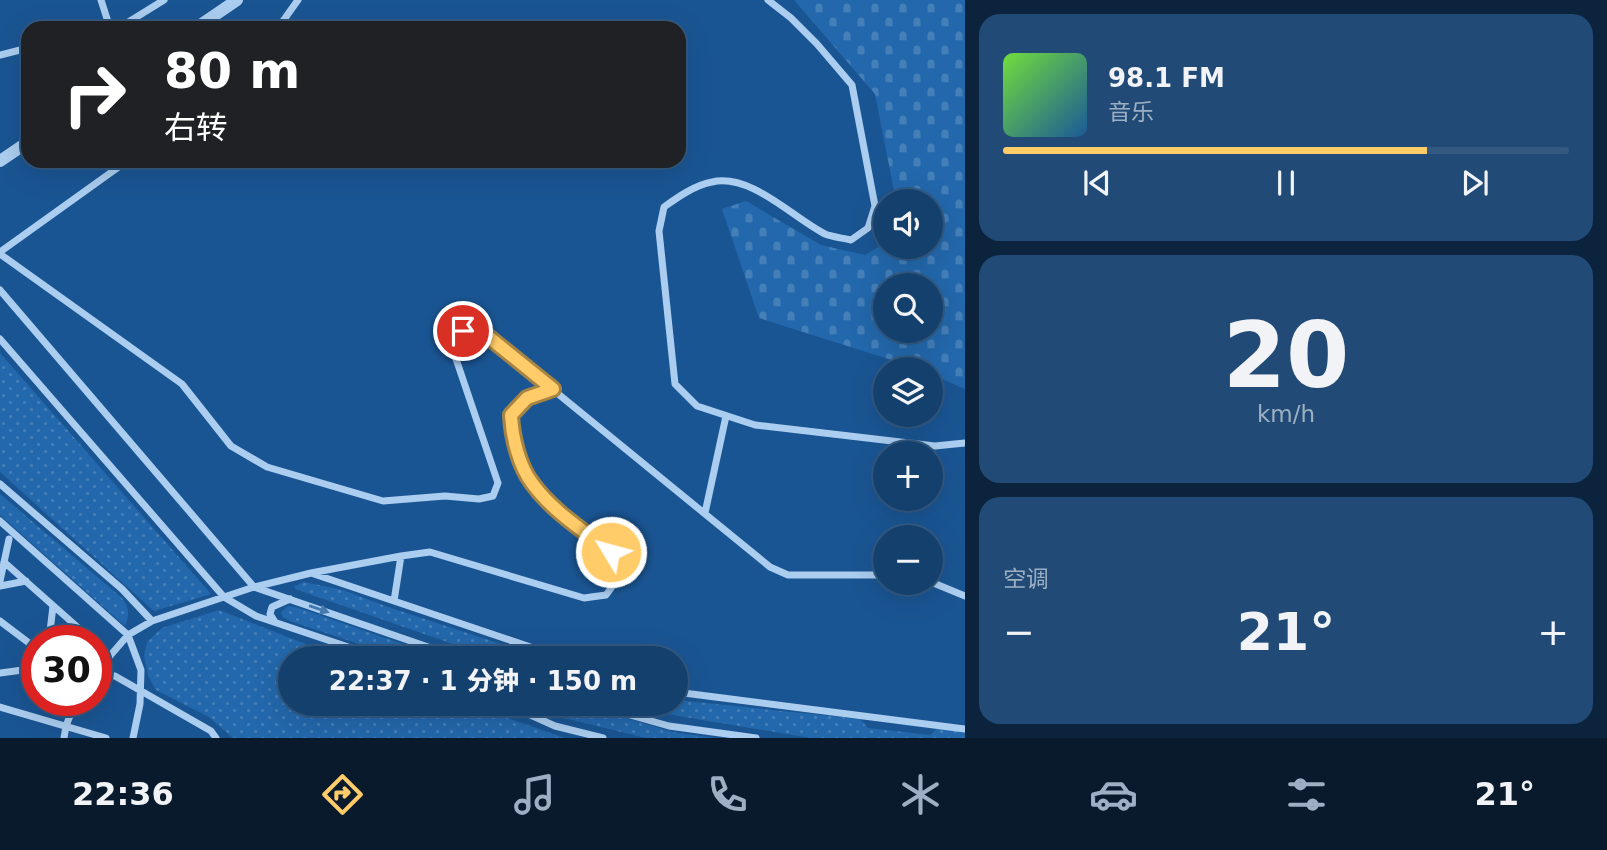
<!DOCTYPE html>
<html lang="zh">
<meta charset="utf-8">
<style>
:root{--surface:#14406e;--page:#214b76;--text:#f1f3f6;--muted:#9dafc2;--line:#335981;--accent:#ffcc69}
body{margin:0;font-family:"DejaVu Sans","Noto Sans SC",sans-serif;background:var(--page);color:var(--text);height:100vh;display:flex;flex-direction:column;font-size:26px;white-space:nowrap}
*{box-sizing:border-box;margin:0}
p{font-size:23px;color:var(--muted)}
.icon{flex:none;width:38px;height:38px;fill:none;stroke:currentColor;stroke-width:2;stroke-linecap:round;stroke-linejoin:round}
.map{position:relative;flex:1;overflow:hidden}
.drawer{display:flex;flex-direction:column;gap:14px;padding:14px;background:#0b233c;width:642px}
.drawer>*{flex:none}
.hud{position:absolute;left:21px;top:21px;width:665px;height:147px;border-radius:21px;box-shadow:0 7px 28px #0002,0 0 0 2px var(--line);background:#202124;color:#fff;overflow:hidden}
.tools{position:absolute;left:873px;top:189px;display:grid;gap:14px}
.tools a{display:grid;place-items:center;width:70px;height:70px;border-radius:50%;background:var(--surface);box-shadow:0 7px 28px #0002,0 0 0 2px var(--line);font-size:35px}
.speed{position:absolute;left:21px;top:625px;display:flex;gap:14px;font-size:35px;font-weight:700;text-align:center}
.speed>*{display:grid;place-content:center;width:91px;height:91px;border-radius:50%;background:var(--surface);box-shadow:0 7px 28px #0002,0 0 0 2px var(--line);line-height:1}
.speed .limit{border:10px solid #d22;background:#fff;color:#111}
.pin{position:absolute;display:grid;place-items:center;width:60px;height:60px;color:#fff;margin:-30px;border:4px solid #fff;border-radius:50%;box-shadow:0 2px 7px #0007}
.me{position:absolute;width:77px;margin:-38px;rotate:307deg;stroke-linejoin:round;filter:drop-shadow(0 0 5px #0008)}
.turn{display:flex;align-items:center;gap:24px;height:147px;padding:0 28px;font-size:32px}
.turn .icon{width:91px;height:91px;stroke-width:2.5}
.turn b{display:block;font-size:49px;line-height:60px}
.big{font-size:52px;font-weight:800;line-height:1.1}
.drawer .tile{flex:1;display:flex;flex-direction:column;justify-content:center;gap:10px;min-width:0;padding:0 24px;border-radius:21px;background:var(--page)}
.drawer .dial{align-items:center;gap:0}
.dial b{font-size:91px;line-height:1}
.song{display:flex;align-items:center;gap:21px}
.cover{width:84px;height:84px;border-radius:10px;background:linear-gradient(135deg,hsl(100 70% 55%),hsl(210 70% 35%))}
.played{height:7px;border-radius:4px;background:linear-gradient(90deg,var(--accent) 75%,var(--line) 75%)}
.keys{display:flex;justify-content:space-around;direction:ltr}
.heat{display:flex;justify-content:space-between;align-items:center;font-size:38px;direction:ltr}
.trip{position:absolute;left:278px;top:646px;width:410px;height:70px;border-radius:35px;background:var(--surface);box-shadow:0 7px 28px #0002,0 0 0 2px var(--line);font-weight:800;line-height:70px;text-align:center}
.dock{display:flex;height:112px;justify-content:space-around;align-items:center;background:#081a2c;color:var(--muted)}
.dock .icon{width:49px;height:49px}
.dock .current{color:var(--accent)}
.dock b{font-size:32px;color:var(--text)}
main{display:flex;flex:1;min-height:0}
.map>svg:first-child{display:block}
</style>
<main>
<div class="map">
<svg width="965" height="738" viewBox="0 0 965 738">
<defs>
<pattern id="grass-dots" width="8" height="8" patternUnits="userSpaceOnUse" patternTransform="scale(1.75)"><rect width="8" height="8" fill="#2368ac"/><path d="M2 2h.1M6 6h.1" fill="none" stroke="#447fb8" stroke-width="1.8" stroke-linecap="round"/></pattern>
<pattern id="cemetery-stones" width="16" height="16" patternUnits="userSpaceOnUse" patternTransform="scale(1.75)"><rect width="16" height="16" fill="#2368ac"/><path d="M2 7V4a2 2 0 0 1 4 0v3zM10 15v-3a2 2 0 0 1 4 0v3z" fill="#447fb8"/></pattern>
</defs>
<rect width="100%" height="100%" fill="#1a5593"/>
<!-- grass -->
<path fill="url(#grass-dots)" d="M 0,353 L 211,594 L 154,611 L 0,472 Z
M 0,494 L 122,598 C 129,608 130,615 125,626 L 0,515 Z
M 304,582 L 343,590 L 388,607 L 544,658 L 493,658 L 295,589 L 295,586 Z
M 288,606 L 296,607 L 443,658 L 401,658 L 290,621 L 283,617 L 281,612 Z
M 219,610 L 341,658 L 290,658 L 290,704 L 467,704 L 565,738 L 233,738 L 209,717 L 156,690 L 148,675 L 144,655 L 147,642 L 162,628 Z
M 676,700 L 860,719 L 868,728 L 930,735 L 938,728 L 965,732 L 965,738 L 811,738 L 643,710 L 624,704 L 676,704 Z
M 518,704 L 579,704 L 673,732 L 714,738 L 646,738 L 535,711 Z"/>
<!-- cemetery -->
<path fill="url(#cemetery-stones)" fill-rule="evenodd" d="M 794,0 L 965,0 L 965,389 L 931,374 L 931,369 L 920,369 L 759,318 L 722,209 L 746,201 L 821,245 L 865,255 L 885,243 L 886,247 L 931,247 L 931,201 L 896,201 L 875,94 ZM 886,285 L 931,285 L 931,331 L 886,331 Z"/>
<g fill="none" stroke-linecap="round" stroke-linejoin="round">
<!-- minor -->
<path stroke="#abcdef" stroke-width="7" d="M 101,0 L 110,28
M 768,0 L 791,18 L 817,44 L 852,85 L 875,206 L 868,228 L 851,240 C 843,238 832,237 825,234 C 793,218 751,173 712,182 C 695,185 678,197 664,207 L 659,231 L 675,384 L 697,406 L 755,425 L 935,446 L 965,443
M 113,28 L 122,26 L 164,0
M 278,28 L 298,0
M 0,55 L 28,48
M 0,252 L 127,161
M 0,254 L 182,384 L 231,446 L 267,467 L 383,501 L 445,496 L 479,499 L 493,496 L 498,483 L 453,350 L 463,331 L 475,326 L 770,567 L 788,575 L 886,575
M 0,290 L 254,587 L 460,658
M 0,339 L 224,597 L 256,616 L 381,658
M 0,484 L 122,589 L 152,621
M 705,513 L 726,416
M 0,521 L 128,635 L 141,670 L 140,704 L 133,738
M 4,562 L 92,640
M 311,573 L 563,658
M 0,581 L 9,539
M 931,582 L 965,596
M 0,586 L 26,581
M 394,601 L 401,556
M 0,621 L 37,649
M 275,622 L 270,614 L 272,607 L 290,599
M 49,640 L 53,606
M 96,644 L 110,656
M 96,672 L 128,635 L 152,621 L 254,587 L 311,573 L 401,556 L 430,552 L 584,598 L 606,595 L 620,576 L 611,552 L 568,520 L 531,482 L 513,439 L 511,415 L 527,398 L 553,389
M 0,673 L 23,670 L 37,670
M 96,674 L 115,676 L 211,731 L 216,738
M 676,692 L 965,729
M 506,704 L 555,726 L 603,738
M 591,704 L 669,726 L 756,738
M 0,707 L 106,738
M 64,738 L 66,726 L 76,700"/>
<!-- tertiary -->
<path stroke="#abcdef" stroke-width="12" d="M 196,28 L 237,0
M 0,161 L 28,142"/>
</g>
<!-- one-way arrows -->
<defs><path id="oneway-solid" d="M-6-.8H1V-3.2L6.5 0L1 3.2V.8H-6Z" transform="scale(1.75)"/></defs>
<use fill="#4679af" href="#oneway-solid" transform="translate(319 609) rotate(19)"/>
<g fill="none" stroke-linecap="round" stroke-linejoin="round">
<!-- route casing -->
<g stroke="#a68544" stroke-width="18">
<path id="route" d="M 463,331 L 475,326 L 553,389 L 527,398 L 511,415 C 512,437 519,466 532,483 C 552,511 584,531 611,552"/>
</g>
<!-- route -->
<use href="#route" stroke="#ffcc69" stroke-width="12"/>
</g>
</svg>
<div class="tools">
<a><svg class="icon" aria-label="sound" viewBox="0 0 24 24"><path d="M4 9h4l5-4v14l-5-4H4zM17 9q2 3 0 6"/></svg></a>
<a><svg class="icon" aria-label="search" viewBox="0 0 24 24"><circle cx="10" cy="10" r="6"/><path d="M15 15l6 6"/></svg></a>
<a><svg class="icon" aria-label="layers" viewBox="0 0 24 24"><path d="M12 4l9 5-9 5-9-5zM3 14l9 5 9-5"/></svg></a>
<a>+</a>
<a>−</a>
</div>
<div class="speed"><div class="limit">30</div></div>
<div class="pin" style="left:463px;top:331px;background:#d93025"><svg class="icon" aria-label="arrive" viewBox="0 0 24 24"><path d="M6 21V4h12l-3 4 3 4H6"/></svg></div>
<svg class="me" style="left:611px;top:552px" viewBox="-20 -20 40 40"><circle r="17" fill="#ffcc69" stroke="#fff" stroke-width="3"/><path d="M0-11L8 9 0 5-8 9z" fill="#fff"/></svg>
<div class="trip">22:37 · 1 分钟 · 150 m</div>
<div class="hud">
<div class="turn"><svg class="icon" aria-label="right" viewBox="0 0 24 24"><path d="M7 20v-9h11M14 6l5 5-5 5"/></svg><div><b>80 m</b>右转</div></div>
</div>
</div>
<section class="drawer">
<div class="tile">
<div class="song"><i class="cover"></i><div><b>98.1 FM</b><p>音乐</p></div></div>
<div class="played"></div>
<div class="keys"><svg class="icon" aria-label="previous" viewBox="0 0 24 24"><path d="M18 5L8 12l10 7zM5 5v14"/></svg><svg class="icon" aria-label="pause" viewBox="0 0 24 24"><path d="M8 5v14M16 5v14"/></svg><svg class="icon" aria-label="next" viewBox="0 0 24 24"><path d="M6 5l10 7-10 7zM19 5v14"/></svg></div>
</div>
<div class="tile dial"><b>20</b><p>km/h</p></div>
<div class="tile"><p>空调</p>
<div class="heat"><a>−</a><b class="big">21°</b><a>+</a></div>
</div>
</section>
</main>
<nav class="dock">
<b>22:36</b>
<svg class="icon current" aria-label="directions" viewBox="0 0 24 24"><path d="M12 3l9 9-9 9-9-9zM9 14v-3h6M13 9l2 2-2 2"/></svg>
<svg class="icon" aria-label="music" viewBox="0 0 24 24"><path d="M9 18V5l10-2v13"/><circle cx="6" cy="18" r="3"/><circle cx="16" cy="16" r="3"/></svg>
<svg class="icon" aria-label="phone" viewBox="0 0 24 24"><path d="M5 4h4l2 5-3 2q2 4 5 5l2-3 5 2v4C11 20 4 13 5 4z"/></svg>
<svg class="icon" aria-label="climate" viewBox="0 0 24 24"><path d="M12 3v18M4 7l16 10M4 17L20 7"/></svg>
<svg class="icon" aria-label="car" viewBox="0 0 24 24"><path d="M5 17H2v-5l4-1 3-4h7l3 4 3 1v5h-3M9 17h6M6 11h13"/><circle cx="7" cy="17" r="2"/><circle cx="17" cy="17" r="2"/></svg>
<svg class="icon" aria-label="filters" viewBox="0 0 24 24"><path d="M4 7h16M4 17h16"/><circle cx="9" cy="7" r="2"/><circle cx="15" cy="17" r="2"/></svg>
<b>21°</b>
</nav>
